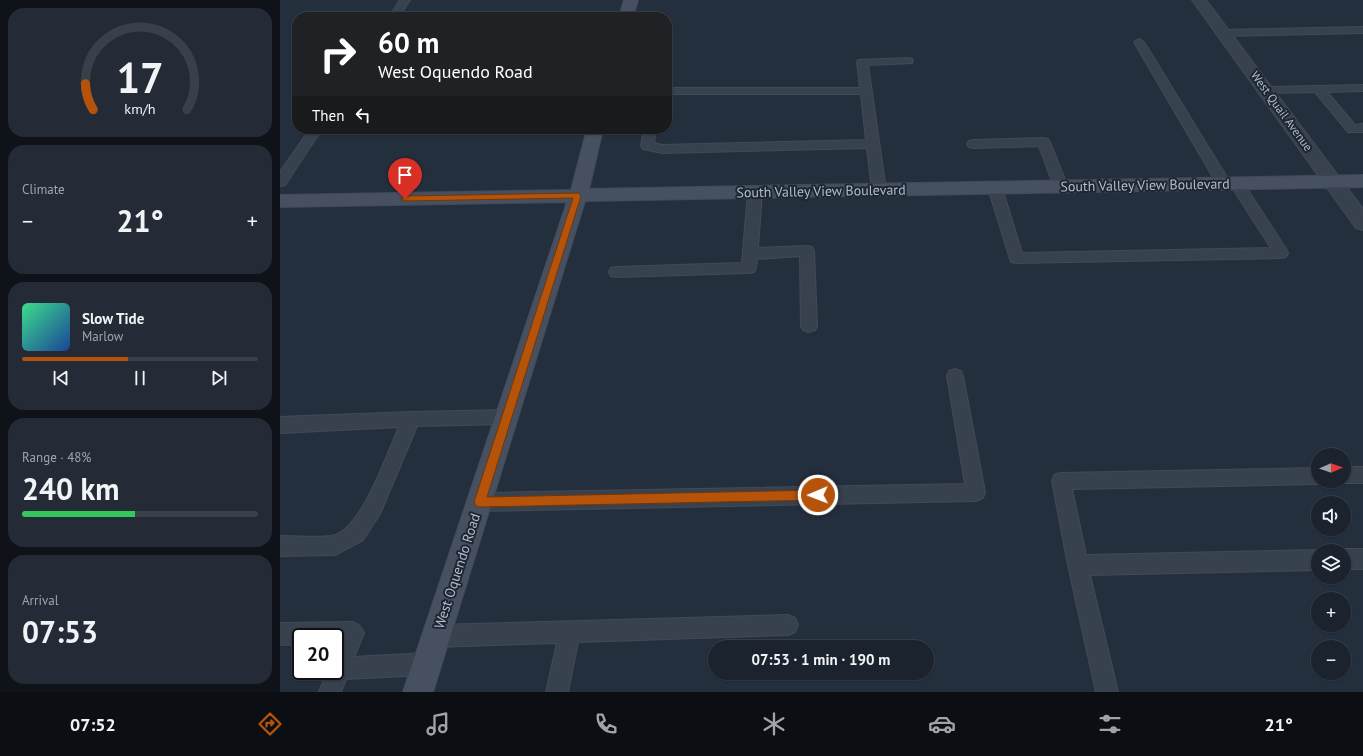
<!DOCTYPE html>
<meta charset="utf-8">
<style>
:root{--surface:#1b232e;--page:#242b36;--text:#f1f3f6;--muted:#a0a4aa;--line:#39404a;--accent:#b45309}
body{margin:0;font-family:"PT Sans",sans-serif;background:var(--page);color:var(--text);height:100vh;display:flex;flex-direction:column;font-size:15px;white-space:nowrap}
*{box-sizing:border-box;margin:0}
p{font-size:13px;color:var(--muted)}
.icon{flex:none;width:22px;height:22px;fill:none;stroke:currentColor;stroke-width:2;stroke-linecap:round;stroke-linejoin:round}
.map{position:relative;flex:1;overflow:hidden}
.details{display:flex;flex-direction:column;gap:8px;padding:8px;background:#0f1319;width:280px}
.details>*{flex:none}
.top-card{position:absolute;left:12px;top:12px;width:380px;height:122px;border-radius:16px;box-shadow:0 1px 3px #0004,0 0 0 1px var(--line);background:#202124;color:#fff;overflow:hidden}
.needle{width:26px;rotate:88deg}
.tools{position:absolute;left:1031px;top:448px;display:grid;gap:8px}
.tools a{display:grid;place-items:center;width:40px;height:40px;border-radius:50%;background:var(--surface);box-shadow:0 1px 3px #0004,0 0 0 1px var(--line);font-size:20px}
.speed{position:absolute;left:12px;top:628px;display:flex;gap:8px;font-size:20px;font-weight:700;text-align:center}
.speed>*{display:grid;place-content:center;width:52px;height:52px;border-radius:50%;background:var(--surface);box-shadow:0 1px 3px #0004,0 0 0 1px var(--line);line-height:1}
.speed .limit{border:2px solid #111;border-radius:6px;background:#fff;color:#111}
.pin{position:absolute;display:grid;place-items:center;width:34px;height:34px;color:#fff;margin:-41px -17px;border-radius:50% 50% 50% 0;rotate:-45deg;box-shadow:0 0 4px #0007}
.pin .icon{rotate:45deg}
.me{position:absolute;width:44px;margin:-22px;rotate:269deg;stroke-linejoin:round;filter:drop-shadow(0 0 3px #0008)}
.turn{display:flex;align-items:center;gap:14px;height:84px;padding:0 20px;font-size:18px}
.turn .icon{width:52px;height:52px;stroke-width:2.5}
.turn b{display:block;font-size:28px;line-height:34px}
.then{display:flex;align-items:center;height:38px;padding:0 20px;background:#0003;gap:8px;font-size:15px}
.big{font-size:30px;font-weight:600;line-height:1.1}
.details .card{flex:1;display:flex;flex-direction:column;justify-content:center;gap:6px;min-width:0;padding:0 14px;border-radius:16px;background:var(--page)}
.details .dial{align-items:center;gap:0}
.dial svg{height:104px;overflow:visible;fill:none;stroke:var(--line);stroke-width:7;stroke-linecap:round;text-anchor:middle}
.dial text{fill:var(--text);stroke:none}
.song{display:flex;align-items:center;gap:12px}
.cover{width:48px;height:48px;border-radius:6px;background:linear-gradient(135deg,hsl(150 70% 55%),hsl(220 70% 35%))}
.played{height:4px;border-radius:2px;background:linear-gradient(90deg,var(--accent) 45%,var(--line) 45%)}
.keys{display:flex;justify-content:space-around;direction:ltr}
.heat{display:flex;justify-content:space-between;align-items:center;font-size:22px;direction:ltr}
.charge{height:6px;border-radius:3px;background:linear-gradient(90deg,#34c759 48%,var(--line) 0)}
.trip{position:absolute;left:428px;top:640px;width:226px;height:40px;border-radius:20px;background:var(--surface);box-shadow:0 1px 3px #0004,0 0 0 1px var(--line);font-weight:600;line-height:40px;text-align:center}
.dock{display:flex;height:64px;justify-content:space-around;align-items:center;background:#0b0e12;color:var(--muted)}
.dock .icon{width:28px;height:28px}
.dock .on{color:var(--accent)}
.dock b{font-size:18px;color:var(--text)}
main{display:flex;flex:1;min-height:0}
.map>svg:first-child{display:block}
</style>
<main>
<section class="details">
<div class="card dial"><svg viewBox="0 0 100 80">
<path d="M14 69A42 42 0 1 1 86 69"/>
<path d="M14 69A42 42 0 0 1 8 49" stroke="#b45309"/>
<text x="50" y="56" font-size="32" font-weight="700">17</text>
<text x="50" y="72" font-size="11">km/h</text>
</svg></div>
<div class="card"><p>Climate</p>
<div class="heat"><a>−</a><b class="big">21°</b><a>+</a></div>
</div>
<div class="card">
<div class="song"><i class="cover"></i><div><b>Slow Tide</b><p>Marlow</p></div></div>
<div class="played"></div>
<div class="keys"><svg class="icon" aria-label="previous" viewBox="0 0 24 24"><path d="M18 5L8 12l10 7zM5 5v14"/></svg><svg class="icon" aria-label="pause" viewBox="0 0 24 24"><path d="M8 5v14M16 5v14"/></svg><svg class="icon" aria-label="next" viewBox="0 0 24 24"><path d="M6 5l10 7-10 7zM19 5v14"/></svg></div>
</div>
<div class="card"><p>Range · 48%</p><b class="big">240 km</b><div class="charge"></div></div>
<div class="card"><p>Arrival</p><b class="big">07:53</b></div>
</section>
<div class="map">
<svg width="1083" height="692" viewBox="0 0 1083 692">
<rect width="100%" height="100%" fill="#242f3e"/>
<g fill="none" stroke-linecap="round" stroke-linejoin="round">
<!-- lane casing -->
<g stroke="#414a57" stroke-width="2">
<path id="lane" d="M 120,0 L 130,0 L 119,17 L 109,17 Z
M 1083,27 L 1083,33 L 943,36 L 938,33 L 943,30 Z
M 859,39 L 864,42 L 951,184 L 952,181 L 957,180 L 962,181 L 1006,249 L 1008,253 L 1006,257 L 1001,258 L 736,263 L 731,262 L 708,188 L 710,185 L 715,184 L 720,185 L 722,188 L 742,253 L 991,248 L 950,184 L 949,187 L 944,188 L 939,187 L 937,184 L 854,42 Z
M 628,58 L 632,59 L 633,61 L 632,63 L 588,65 L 606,190 L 604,193 L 599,194 L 594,193 L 592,190 L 587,148 L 382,153 L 363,149 L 361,146 L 364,129 L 376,129 L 374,143 L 382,145 L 586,140 L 581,94 L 394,94 L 387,96 L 387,89 L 393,88 L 580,88 L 577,62 L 578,60 Z
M 1083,85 L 1083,91 L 1047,92 L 1075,125 L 1083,124 L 1083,132 L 1068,132 L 1035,92 L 986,93 L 982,92 L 980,90 L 982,88 L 986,87 Z
M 30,129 L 42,129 L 5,185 L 0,186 L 0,172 Z
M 764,138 L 768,139 L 770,142 L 788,187 L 786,190 L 781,191 L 776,190 L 774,187 L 759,146 L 693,148 L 689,147 L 687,144 L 689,141 L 693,140 Z
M 475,188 L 480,189 L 482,192 L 478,248 L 527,246 L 532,247 L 534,251 L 537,326 L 535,330 L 529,332 L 523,330 L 521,326 L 520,256 L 477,259 L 476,268 L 474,272 L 469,273 L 336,277 L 331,276 L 329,272 L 331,268 L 336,267 L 462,263 L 468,192 L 470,189 Z
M 675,369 L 681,371 L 683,376 L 705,492 L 703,498 L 696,501 L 200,511 L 193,508 L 191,502 L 193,496 L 200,493 L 685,484 L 667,376 L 669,371 Z
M 227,410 L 233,412 L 236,417 L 233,422 L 227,424 L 137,426 L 100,514 L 83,540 L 55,555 L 0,556 L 0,536 C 17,536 36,538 52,536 C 82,530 107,453 119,427 L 0,433 L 0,417 L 131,412 Z
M 1064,467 L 1083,467 L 1083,483 L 1064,483 L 1058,481 L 1064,481 Z
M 1038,468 L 1038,481 L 1045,481 L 1038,484 L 792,489 L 806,555 L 1038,550 L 1040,551 L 1038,551 L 1038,570 L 810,575 L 838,692 L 816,692 L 788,565 L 772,481 L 774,475 L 781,473 Z
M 1064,549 L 1083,549 L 1083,569 L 1064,569 L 1064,551 L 1060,551 Z
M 508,615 L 515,618 L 518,625 L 515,632 L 508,635 L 298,642 L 288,692 L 266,692 L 277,643 L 156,647 L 149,643 L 145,636 L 149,629 L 156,625 Z
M 73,622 L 80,626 L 84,633 L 74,657 L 147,653 L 155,656 L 158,664 L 155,672 L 147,675 L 66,679 L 61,692 L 39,692 L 47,671 L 55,671 L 55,652 L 58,644 L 55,644 L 55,637 L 21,637 L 21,644 L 0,645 L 0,623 Z"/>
</g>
<!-- street casing -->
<g stroke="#414a57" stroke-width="2">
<path id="street" d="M 912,0 L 926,0 L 1083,209 L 1083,230 L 1076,228 Z"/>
</g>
<!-- secondary casing -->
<g stroke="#414a57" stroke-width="2">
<path id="secondary" d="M 344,0 L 358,0 L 353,17 L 339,17 Z
M 307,129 L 323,129 L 309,189 L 1083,175 L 1083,187 L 305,201 L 153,692 L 123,692 L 287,202 L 0,207 L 0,195 L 291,190 Z"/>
</g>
<!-- lane -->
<use href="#lane" fill="#38414e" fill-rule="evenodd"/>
<!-- street -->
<use href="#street" fill="#38414e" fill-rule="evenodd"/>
<!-- secondary -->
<use href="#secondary" fill="#465061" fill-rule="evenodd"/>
</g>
<!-- route -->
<path fill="#b45309" stroke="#753606" d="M 298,193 L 301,196 L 207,497 L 538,490 L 542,492 L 543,495 L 542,499 L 538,500 L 200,507 L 196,506 L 194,502 L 293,198 L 125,201 L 121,199 L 125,196 Z"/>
<g text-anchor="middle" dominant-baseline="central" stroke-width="4" stroke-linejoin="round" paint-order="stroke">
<!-- far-street labels -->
<g font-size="12" fill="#b4bcc9" stroke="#1d2633">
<text transform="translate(1002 111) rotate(54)">West Quail Avenue</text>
</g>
<!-- street labels -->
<g font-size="14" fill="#b4bcc9" stroke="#1d2633">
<text transform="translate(865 185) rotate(-1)">South Valley View Boulevard</text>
<text transform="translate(541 191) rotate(-1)">South Valley View Boulevard</text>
<text transform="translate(177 571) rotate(-72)">West Oquendo Road</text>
</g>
</g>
</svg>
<div class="tools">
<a><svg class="needle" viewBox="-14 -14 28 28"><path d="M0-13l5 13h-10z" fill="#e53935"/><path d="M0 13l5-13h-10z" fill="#a0a4aa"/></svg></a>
<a><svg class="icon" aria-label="sound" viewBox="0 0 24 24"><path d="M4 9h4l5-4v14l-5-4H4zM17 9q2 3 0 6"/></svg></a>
<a><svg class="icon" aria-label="layers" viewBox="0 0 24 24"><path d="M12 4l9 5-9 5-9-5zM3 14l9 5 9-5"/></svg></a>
<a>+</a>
<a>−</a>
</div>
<div class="speed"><div class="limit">20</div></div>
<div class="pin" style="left:125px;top:199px;background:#d93025"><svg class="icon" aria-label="arrive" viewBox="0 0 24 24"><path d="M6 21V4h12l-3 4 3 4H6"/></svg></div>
<svg class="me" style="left:538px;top:495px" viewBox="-20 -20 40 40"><circle r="17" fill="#b45309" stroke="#fff" stroke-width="3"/><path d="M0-11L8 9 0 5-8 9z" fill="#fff"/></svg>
<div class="trip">07:53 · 1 min · 190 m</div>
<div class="top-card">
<div class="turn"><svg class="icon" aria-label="right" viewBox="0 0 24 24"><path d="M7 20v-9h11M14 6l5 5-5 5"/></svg><div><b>60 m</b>West Oquendo Road</div></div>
<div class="then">Then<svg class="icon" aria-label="left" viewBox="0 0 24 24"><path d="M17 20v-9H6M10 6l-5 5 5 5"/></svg></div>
</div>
</div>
</main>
<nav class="dock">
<b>07:52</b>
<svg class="icon on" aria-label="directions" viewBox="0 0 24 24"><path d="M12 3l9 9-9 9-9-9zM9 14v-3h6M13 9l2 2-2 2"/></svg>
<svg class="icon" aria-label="music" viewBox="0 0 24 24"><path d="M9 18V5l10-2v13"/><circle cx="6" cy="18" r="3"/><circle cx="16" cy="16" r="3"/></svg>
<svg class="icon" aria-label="phone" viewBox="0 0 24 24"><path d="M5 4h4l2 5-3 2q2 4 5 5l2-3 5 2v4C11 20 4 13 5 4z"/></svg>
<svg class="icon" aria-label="climate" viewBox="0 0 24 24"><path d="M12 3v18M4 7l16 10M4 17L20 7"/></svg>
<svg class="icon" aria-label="car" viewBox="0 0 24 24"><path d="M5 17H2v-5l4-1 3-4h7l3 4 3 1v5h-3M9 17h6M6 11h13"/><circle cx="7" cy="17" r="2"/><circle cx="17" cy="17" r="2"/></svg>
<svg class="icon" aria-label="filters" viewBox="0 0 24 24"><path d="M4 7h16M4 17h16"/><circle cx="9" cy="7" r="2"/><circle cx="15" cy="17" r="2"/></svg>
<b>21°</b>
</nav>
